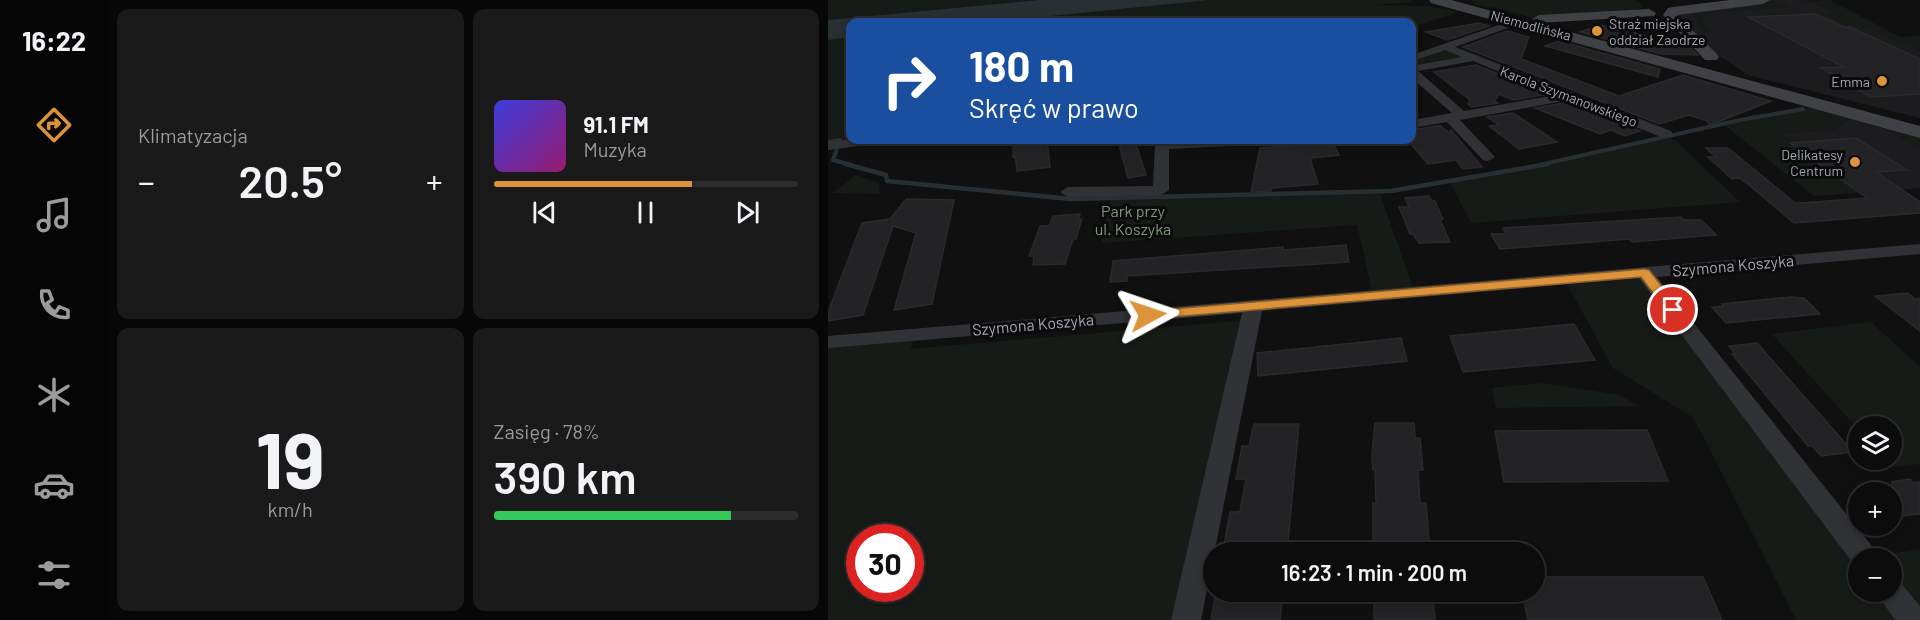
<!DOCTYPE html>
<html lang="pl">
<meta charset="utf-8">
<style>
:root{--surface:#0c0c0d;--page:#1a1a1b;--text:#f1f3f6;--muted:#9a9b9d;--line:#2c2c2e;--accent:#dc933c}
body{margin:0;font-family:Barlow,sans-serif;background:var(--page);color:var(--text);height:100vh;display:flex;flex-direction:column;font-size:22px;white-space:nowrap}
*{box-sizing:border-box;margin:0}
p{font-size:20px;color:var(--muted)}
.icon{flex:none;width:33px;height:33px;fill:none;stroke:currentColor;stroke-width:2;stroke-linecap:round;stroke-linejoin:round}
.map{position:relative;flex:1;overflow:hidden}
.drawer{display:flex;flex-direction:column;gap:9px;padding:9px;background:#070707;width:720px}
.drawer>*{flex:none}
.guide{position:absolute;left:18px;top:18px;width:570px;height:126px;border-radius:12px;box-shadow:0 3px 9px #0003,0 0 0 2px var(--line);background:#1a4fa0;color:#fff;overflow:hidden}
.tools{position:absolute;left:1020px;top:416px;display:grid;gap:12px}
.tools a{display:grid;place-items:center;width:54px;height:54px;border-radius:50%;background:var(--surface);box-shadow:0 3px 9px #0003,0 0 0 2px var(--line);font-size:30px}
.speed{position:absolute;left:18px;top:524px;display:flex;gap:12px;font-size:30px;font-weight:700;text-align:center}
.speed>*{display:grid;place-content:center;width:78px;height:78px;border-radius:50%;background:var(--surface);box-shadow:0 3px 9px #0003,0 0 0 2px var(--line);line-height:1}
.speed .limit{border:9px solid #d22;background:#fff;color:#111}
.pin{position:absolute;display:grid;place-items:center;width:51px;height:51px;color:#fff;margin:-26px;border:3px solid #fff;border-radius:50%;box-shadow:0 2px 6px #0007}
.me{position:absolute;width:66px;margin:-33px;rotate:85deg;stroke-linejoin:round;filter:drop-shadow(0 0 4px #0008)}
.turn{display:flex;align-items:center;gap:21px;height:126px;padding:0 24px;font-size:27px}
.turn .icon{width:78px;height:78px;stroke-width:2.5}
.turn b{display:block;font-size:42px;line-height:51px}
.big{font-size:45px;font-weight:600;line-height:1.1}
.drawer .tile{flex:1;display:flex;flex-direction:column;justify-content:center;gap:9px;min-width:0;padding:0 21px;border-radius:12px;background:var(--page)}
.drawer .dial{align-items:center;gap:0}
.dial b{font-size:78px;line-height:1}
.song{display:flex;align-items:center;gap:18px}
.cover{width:72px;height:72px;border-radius:9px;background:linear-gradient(135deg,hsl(240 70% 55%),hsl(320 70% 35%))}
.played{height:6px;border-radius:3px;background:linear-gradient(90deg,var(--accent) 65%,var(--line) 65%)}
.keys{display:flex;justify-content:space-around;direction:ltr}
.heat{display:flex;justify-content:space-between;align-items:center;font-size:33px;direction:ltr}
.charge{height:9px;border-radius:4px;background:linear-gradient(90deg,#34c759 78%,var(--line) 0)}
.drawer .tiles{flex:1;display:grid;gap:9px;grid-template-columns:repeat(2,1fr)}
.trip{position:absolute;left:375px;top:542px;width:342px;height:60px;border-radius:30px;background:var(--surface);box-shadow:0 3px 9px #0003,0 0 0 2px var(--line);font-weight:600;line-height:60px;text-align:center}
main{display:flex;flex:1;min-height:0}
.tabs{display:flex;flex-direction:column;width:108px;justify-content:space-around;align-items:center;background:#050505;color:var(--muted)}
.tabs .icon{width:42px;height:42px}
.tabs .active{color:var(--accent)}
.tabs b{font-size:27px;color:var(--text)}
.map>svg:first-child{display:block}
</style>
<main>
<nav class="tabs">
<b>16:22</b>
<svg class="icon active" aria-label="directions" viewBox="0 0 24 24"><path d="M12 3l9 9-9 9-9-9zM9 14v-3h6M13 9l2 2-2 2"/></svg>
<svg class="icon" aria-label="music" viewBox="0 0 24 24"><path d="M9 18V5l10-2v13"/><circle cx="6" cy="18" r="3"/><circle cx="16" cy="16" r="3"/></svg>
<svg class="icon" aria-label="phone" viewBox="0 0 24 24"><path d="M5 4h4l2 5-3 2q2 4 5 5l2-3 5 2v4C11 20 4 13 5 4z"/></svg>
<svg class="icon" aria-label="climate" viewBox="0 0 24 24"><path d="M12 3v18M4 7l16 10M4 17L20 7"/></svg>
<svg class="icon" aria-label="car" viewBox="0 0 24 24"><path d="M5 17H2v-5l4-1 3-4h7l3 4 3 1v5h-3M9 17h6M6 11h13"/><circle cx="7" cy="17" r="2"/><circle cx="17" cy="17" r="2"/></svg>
<svg class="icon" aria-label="filters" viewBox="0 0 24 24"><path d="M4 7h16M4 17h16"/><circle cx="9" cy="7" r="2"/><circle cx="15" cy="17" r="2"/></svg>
</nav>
<section class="drawer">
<div class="tiles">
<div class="tile"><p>Klimatyzacja</p>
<div class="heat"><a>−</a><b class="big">20.5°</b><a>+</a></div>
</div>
<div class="tile">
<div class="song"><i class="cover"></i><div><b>91.1 FM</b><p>Muzyka</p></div></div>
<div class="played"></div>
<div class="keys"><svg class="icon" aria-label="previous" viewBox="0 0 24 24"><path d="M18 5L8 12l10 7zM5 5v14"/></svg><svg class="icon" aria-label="pause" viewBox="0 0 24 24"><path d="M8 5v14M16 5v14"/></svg><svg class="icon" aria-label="next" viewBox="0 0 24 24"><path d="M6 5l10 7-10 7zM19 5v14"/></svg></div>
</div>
<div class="tile dial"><b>19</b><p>km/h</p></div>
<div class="tile"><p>Zasięg · 78%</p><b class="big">390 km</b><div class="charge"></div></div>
</div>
</section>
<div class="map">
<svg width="1092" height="620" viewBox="0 0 1092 620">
<rect width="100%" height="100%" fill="#101011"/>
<!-- built -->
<path fill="#1c1c1e" d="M 935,0 L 980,0 L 1092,51 L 1092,118 L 920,75 L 889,54 L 850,17 L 851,14 Z
M 1021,119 L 1058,129 L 1092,148 L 1092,188 L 1032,193 L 950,134 L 1005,130 Z"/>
<!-- green -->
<path fill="#171b17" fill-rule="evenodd" d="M 0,0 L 211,0 L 0,20 Z
M 382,0 L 581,0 L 585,2 L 546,5 L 598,6 L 631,12 L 584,27 L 584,22 L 162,22 Z
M 633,0 L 807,0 L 816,7 L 808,10 L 703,17 L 646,4 L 648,1 Z
M 1002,0 L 1072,37 L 1092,36 L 1092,51 L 1031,26 L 973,28 L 970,26 L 1015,24 L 996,14 L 1010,14 L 986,3 L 971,1 Z
M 947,1 L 962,4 L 958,4 L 962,7 L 880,13 L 873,21 L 880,28 L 886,28 L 885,30 L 888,30 L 876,32 L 866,19 L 866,13 L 890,12 Z
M 22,37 L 22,140 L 46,140 L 0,146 L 0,40 Z
M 616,46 L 645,58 L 584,69 L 584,58 Z
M 995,106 L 1092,132 L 1092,148 L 1058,129 L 1021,119 L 1005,130 L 951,134 L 1032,193 L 986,196 L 895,124 Z
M 833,138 L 847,140 L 912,202 L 643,223 L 621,181 L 735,161 Z
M 28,175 L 51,183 L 52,194 L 5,193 Z
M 551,191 L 586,291 L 545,295 L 529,225 L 273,243 L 283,198 Z
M 816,272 L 1036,558 L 1092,549 L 1092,620 L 968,620 L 866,418 L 785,368 L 736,279 ZM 1030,558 L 1064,558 L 1064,591 L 1030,591 Z
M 422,320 L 358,620 L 0,620 L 0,342 L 88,334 L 82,349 ZM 32,537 L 82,537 L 82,588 L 32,588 Z
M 1043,322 L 1092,367 L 1092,464 L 1066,467 L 1058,459 L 1064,459 L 1064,426 L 1030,426 L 1030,429 L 944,334 Z
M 713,383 L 792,395 L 810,406 L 668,408 L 664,388 Z"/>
<!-- water -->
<path fill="#282f33" d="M 211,0 L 382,0 L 162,22 L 22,22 L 22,37 L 0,40 L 0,20 Z"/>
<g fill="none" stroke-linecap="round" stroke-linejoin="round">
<!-- stream-far1 -->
<path stroke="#282f33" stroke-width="4" d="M 0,142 L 12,140 L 5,160 L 23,165
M 711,165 L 912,120 L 975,109"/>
<!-- stream -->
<path stroke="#282f33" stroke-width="4.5" d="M 18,164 L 58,175 L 59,181 L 243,199 L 563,191 L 720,164"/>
</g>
<!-- building -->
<path fill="#232325" stroke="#2a2a2d" stroke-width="1.5" d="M 987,14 L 1016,27 L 1022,27 L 1092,59 L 1092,94 L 1043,97 L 993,68 L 1016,67 L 920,17 Z
M 651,23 L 661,26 L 619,40 L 598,32 Z
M 772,25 L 860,45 L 870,55 L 833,54 L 752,32 Z
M 679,31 L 701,37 L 693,59 L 791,96 L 855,75 L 943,101 L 882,125 L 879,121 L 861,115 L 831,124 L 635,47 Z
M 731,41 L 832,69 L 830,77 L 717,46 Z
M 648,65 L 720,94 L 686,100 L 671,94 L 667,101 L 670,103 L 644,107 L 640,104 L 642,100 L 606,72 Z
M 741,102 L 812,131 L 797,136 L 783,130 L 772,134 L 707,108 Z
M 685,113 L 729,142 L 691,149 L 661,126 L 671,125 L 659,117 Z
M 610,126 L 613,126 L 621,133 L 623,130 L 654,167 L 635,169 L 628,160 L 600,164 L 584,145 L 584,130 Z
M 1028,138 L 1079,170 L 1048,172 L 1092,202 L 1092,213 L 966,223 L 921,185 L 911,178 L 904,179 L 880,157 L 888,157 L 878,148 L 900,148 L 967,203 L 973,203 L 1039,198 L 962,143 Z
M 207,140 L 219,140 L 222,167 L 189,171 L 187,156 L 185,157 L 185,142 Z
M 307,141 L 318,175 L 300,178 L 291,144 Z
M 505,142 L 511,155 L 482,158 L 490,184 L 443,188 L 443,191 L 423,192 L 432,148 Z
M 601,196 L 604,201 L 607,201 L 615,219 L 612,219 L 622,242 L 591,243 L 585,234 L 582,234 L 571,207 L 581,207 L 577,198 Z
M 78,199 L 126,200 L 104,304 L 66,310 L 88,233 L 65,226 L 35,315 L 0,321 L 0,312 L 34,223 L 62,219 Z
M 252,214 L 250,220 L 254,219 L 248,239 L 245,239 L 237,264 L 205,265 L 206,256 L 201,256 L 212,226 L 221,226 L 225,216 Z
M 853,217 L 856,220 L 873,220 L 888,235 L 804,242 L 801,239 L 672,249 L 663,234 L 678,234 L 675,228 Z
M 518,245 L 521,262 L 299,276 L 299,281 L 282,282 L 285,261 L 455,247 L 455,250 Z
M 1080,293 L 1087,299 L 1092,299 L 1092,331 L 1047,296 Z
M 963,297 L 976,298 L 992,314 L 898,323 L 884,307 L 895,306 L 894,304 Z
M 746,324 L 767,360 L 635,372 L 622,336 Z
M 573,338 L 579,361 L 430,376 L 429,353 Z
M 929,343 L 989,411 L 1025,452 L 993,456 L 984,446 L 980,446 L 904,354 L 907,354 L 901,346 Z
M 547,423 L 586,423 L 587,438 L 592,438 L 595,470 L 590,470 L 592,503 L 598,503 L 601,541 L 595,541 L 596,552 L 549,552 L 549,542 L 545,542 L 545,503 L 548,503 L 547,470 L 545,470 L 544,456 Z
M 426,424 L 471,424 L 459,552 L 395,551 L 402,512 L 412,512 L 418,479 L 408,479 L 414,446 L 421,446 Z
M 819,430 L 840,481 L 676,482 L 667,431 Z
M 1082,479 L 1085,483 L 1092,482 L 1092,514 L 1064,517 L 1064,482 Z
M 706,577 L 875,577 L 894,620 L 700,620 L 694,591 L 706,591 Z
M 388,591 L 455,591 L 452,620 L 383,620 Z
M 546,591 L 604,591 L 607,620 L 546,620 Z"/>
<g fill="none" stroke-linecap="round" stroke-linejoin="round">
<!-- street -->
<path fill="#313235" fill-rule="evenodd" d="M 688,19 L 691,20 L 691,24 L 627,47 L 843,131 L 845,134 L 843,137 L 833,137 L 741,100 L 632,120 L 667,157 L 660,161 L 655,160 L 619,122 L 584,128 L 584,120 L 624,113 L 584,78 L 584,66 L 634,57 L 617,50 L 584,61 L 584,55 ZM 645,61 L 728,95 L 636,111 L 590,71 Z
M 22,139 L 22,140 L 53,140 L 46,144 L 0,150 L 0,142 Z
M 325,140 L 339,141 L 449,140 L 442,144 L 341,149 L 341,190 L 333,195 L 240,197 L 232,192 L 240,187 L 325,186 L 327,145 Z
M 1092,244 L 1092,254 L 829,277 L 1047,550 L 1051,558 L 1030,558 L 1030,567 L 1027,566 L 811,278 L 434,311 L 373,620 L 343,620 L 414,313 L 0,348 L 0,336 Z
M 1064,579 L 1072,582 L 1092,606 L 1092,620 L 1067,620 L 1047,591 L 1064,591 Z"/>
<!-- secondary -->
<path fill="#3f4145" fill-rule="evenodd" d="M 601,0 L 623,0 L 1092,126 L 1092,138 L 603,3 Z
M 902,0 L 942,0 L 935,4 L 849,15 L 889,54 L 891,57 L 889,60 L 877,60 L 835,15 L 840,8 L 845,7 Z
M 821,9 L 828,13 L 826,16 L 711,23 L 704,19 L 711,15 Z"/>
</g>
<!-- route -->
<path fill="#dc933c" stroke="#8f6027" stroke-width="1.5" d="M 816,269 L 821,270 L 850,307 L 852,310 L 850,313 L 840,313 L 813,277 L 320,319 L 313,315 L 320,311 Z"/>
<!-- markers -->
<g fill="#dc933c" stroke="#0b0b0c" stroke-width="2">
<circle cx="769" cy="31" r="6"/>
<circle cx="1054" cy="81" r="6"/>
<circle cx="1027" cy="162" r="6"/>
</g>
<g text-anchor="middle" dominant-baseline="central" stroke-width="6" stroke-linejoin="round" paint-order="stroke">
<!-- far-poi labels -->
<g font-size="14" fill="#a2a8b0" stroke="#0b0b0c" text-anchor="end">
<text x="781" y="23" text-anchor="start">Straż miejska<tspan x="781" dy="16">oddział Zaodrze</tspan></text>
<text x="1042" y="81">Emma</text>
<text x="1015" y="154">Delikatesy<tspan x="1015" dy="16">Centrum</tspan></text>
</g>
<!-- far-street labels -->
<g font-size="14" fill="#a2a8b0" stroke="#0b0b0c">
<text transform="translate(703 25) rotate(15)">Niemodlińska</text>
<text transform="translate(741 96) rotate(21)">Karola Szymanowskiego</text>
</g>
<!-- park labels -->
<g font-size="16" fill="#7d997b" stroke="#0b0b0c">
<text x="305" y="210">Park przy<tspan x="305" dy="18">ul. Koszyka</tspan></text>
</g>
<!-- street labels -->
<g font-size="16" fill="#a2a8b0" stroke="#0b0b0c">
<text transform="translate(905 265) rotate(-5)">Szymona Koszyka</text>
<text transform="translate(205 324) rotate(-5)">Szymona Koszyka</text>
</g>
</g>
</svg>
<div class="tools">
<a><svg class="icon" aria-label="layers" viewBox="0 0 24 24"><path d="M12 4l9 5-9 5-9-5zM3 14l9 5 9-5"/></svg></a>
<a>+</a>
<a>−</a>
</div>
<div class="speed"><div class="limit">30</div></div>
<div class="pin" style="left:845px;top:310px;background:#d93025"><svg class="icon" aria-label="arrive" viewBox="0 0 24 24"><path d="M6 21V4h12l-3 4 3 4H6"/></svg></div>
<svg class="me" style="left:320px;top:315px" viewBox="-20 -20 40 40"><path d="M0-17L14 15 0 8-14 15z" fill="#dc933c" stroke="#fff" stroke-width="4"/></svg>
<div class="trip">16:23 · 1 min · 200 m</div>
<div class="guide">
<div class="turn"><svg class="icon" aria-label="right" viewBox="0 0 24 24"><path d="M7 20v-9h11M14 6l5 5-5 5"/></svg><div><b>180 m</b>Skręć w prawo</div></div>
</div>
</div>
</main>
